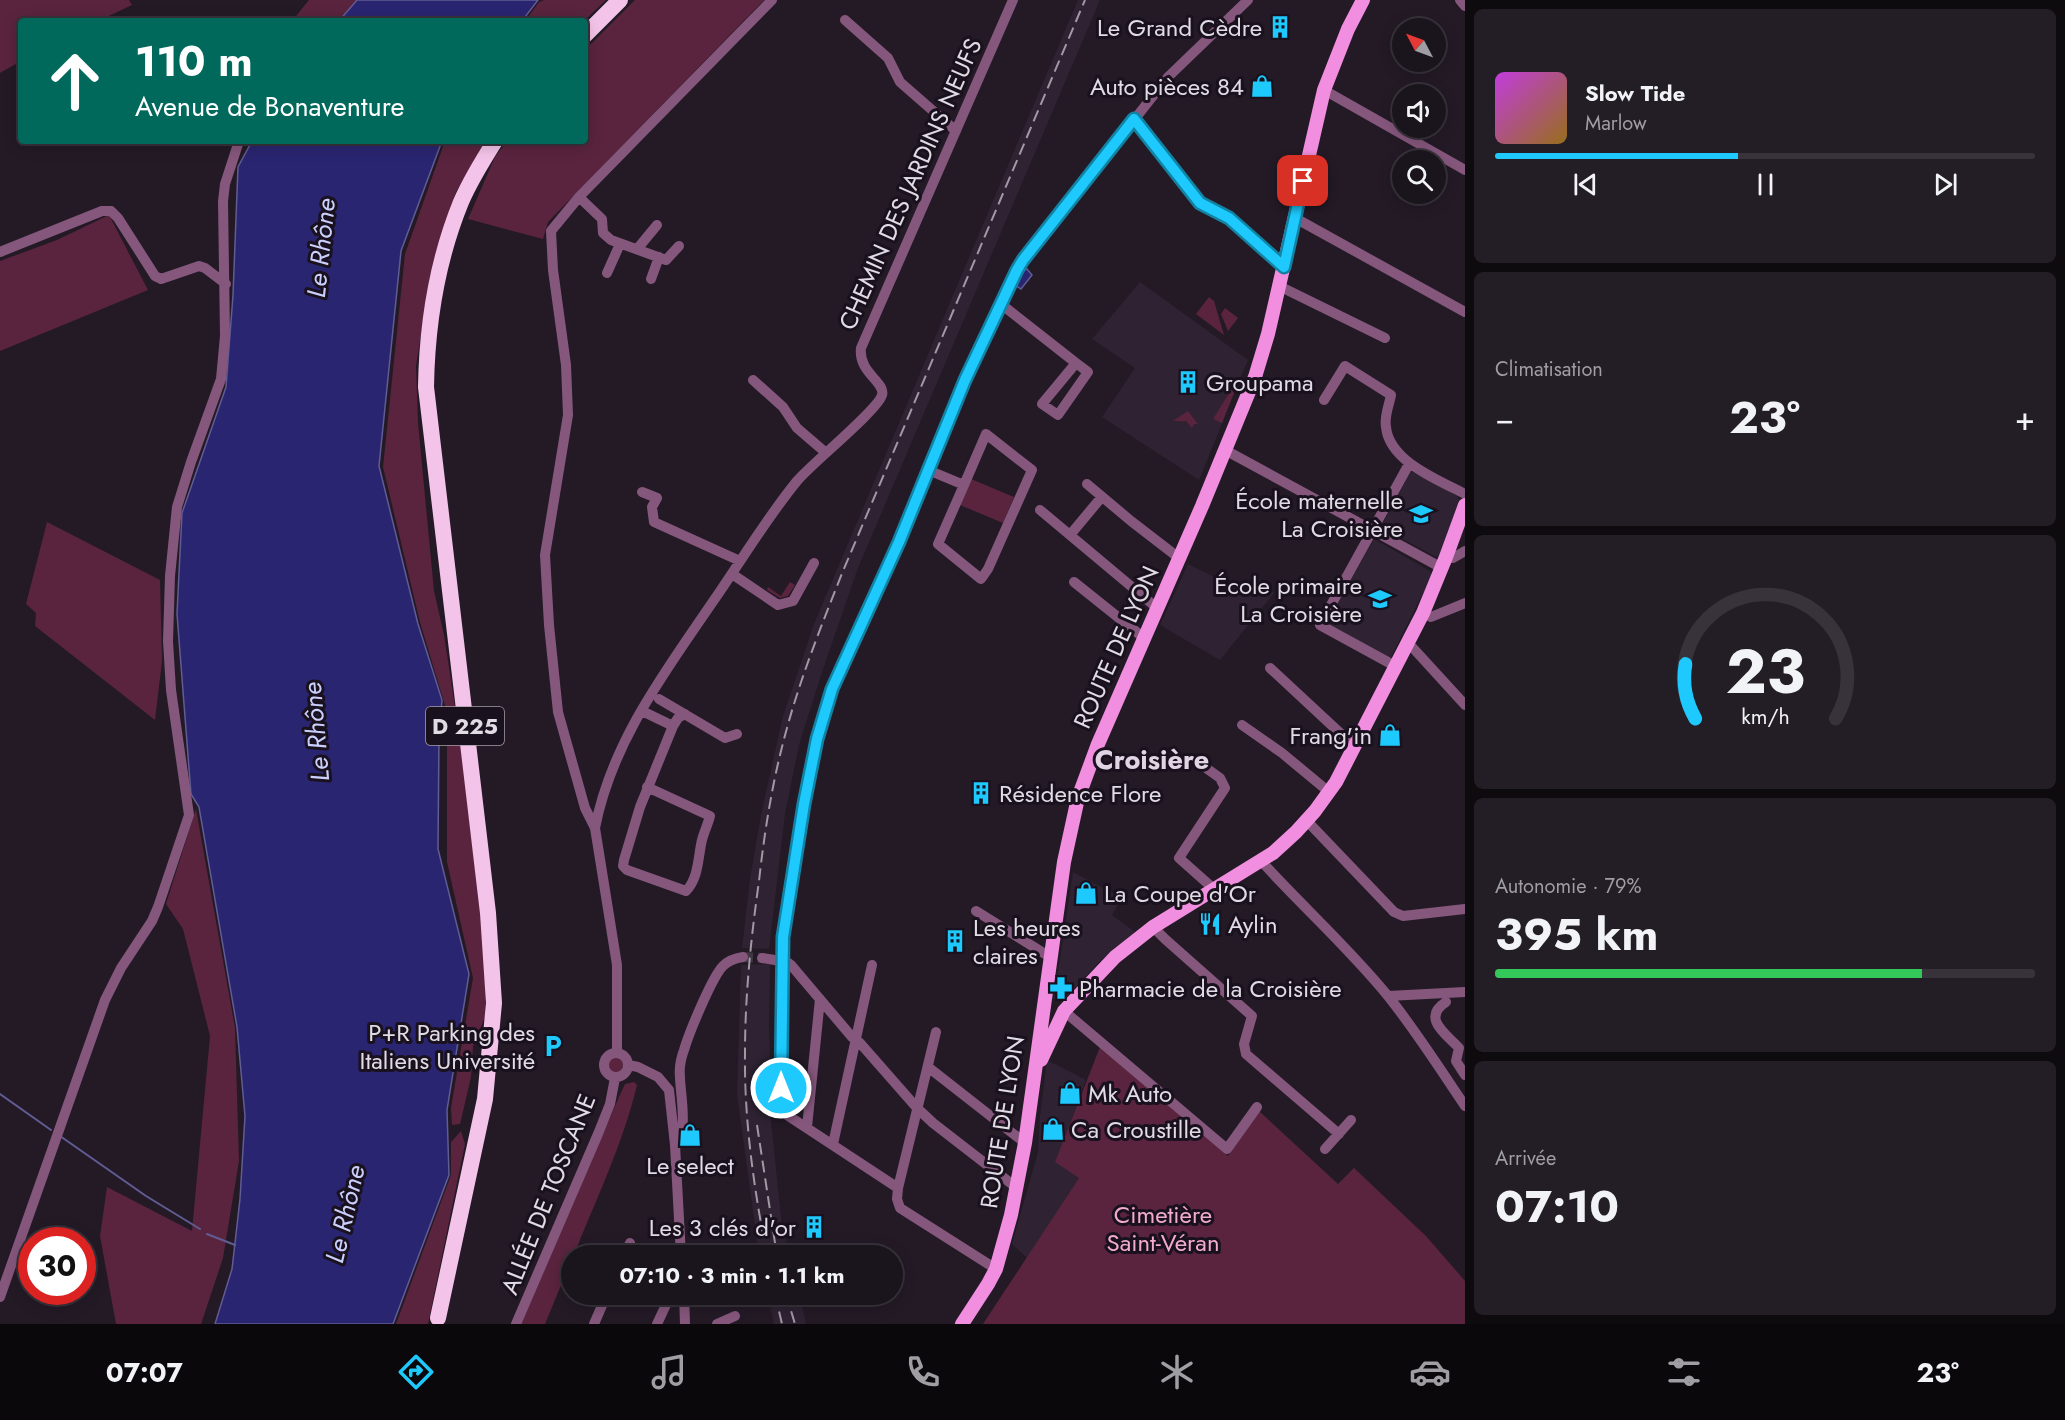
<!DOCTYPE html>
<html lang="fr">
<meta charset="utf-8">
<style>
:root{--surface:#1a141c;--page:#231d25;--text:#f1f3f6;--muted:#9f9ea3;--line:#38333b;--accent:#1dc9fd}
body{margin:0;font-family:Jost,sans-serif;background:var(--page);color:var(--text);height:100vh;display:flex;flex-direction:column;font-size:22px;white-space:nowrap}
*{box-sizing:border-box;margin:0}
p{font-size:20px;color:var(--muted)}
.icon{flex:none;width:33px;height:33px;fill:none;stroke:currentColor;stroke-width:2;stroke-linecap:round;stroke-linejoin:round}
.map{position:relative;flex:1;overflow:hidden}
.drawer{display:flex;flex-direction:column;gap:9px;padding:9px;background:#0e0b0f;width:600px}
.drawer>*{flex:none}
.guide{position:absolute;left:18px;top:18px;width:570px;height:126px;border-radius:6px;box-shadow:0 3px 15px #0003,0 0 0 2px var(--line);background:#00695c;color:#fff;overflow:hidden}
.needle{width:39px;rotate:311deg}
.fabs{position:absolute;left:1392px;top:18px;display:grid;gap:12px}
.fabs a{display:grid;place-items:center;width:54px;height:54px;border-radius:50%;background:var(--surface);box-shadow:0 3px 15px #0003,0 0 0 2px var(--line);font-size:30px}
.speed{position:absolute;left:18px;top:1227px;display:flex;gap:12px;font-size:30px;font-weight:700;text-align:center}
.speed>*{display:grid;place-content:center;width:78px;height:78px;border-radius:50%;background:var(--surface);box-shadow:0 3px 15px #0003,0 0 0 2px var(--line);line-height:1}
.speed .limit{border:9px solid #d22;background:#fff;color:#111}
.pin{position:absolute;display:grid;place-items:center;width:51px;height:51px;color:#fff;margin:-26px;border-radius:12px;box-shadow:0 3px 9px #0006}
.me{position:absolute;width:66px;margin:-33px;rotate:0deg;stroke-linejoin:round;filter:drop-shadow(0 0 4px #0008)}
.turn{display:flex;align-items:center;gap:21px;height:126px;padding:0 18px;font-size:27px}
.turn .icon{width:78px;height:78px;stroke-width:2.5}
.turn b{display:block;font-size:42px;line-height:51px}
.big{font-size:45px;font-weight:700;line-height:1.1}
.drawer .tile{flex:1;display:flex;flex-direction:column;justify-content:center;gap:9px;min-width:0;padding:0 21px;border-radius:9px;background:var(--page)}
.drawer .dial{align-items:center;gap:0}
.dial svg{height:156px;overflow:visible;fill:none;stroke:var(--line);stroke-width:7;stroke-linecap:round;text-anchor:middle}
.dial text{fill:var(--text);stroke:none}
.song{display:flex;align-items:center;gap:18px}
.cover{width:72px;height:72px;border-radius:9px;background:linear-gradient(135deg,hsl(290 70% 55%),hsl(40 70% 35%))}
.played{height:6px;border-radius:3px;background:linear-gradient(90deg,var(--accent) 45%,var(--line) 45%)}
.keys{display:flex;justify-content:space-around;direction:ltr}
.heat{display:flex;justify-content:space-between;align-items:center;font-size:33px;direction:ltr}
.charge{height:9px;border-radius:4px;background:linear-gradient(90deg,#34c759 79%,var(--line) 0)}
.trip{position:absolute;left:561px;top:1245px;width:342px;height:60px;border-radius:30px;background:var(--surface);box-shadow:0 3px 15px #0003,0 0 0 2px var(--line);font-weight:700;line-height:60px;text-align:center}
.menu{display:flex;height:96px;justify-content:space-around;align-items:center;background:#0a080b;color:var(--muted)}
.menu .icon{width:42px;height:42px}
.menu .current{color:var(--accent)}
.menu b{font-size:27px;color:var(--text)}
main{display:flex;flex:1;min-height:0}
.map>svg:first-child{display:block}
</style>
<main>
<div class="map">
<svg width="1465" height="1324" viewBox="0 0 1465 1324">
<rect width="100%" height="100%" fill="#231a26"/>
<!-- built -->
<path fill="#2e2233" d="M 1078,0 L 1100,0 L 858,568 L 824,666 L 799,745 L 785,814 L 769,949 L 742,948 L 750,879 L 761,815 L 783,716 L 814,624 Z
M 1140,282 L 1248,360 L 1199,480 L 1102,417 L 1135,368 L 1092,339 Z
M 1411,471 L 1457,496 L 1459,500 L 1440,555 L 1436,557 L 1381,527 Z
M 1374,539 L 1430,571 L 1432,575 L 1390,659 L 1327,623 Z
M 1188,564 L 1244,592 L 1256,577 L 1274,593 L 1220,660 L 1160,625 Z
M 1073,872 L 1122,898 L 1112,915 L 1135,932 L 1100,961 L 1063,1001 L 1054,998 Z
M 770,964 L 769,1022 L 771,1122 L 782,1226 L 790,1255 L 759,1255 L 737,1094 L 741,965 Z
M 1047,1060 L 1086,1080 L 1056,1162 L 1080,1177 L 1027,1258 L 1012,1244 L 1038,1152 L 1040,1116 Z
M 768,1295 L 800,1295 L 806,1324 L 774,1324 Z"/>
<!-- green -->
<path fill="#5a243e" d="M 0,0 L 129,0 L 132,5 L 98,21 L 21,21 L 21,61 L 0,73 Z
M 309,0 L 357,0 L 339,21 L 292,21 Z
M 544,0 L 606,0 L 584,21 L 525,21 L 539,2 Z
M 635,0 L 764,0 L 548,222 L 543,239 L 468,219 L 495,157 L 507,141 L 585,141 L 585,50 Z
M 445,141 L 486,141 L 456,192 L 430,276 L 416,366 L 418,423 L 434,591 L 444,635 L 460,740 L 471,836 L 487,954 L 485,1017 L 473,1046 L 471,1077 L 460,1124 L 452,1125 L 451,1108 L 473,978 L 447,862 L 447,712 L 420,622 L 383,467 L 405,254 Z
M 109,215 L 148,290 L 0,351 L 0,261 L 57,240 Z
M 1209,297 L 1214,301 L 1224,335 L 1196,314 Z
M 1225,308 L 1238,318 L 1228,331 L 1221,314 Z
M 1234,385 L 1237,385 L 1222,423 L 1213,419 Z
M 1188,411 L 1198,424 L 1194,424 L 1192,428 L 1186,421 L 1173,421 Z
M 971,479 L 1014,497 L 1003,523 L 960,505 Z
M 47,522 L 160,580 L 162,661 L 155,720 L 35,626 L 36,613 L 26,604 Z
M 790,582 L 795,585 L 788,596 L 780,598 L 767,590 L 768,587 L 781,596 Z
M 196,809 L 235,1028 L 239,1161 L 223,1258 L 201,1324 L 116,1324 L 100,1236 L 107,1187 L 192,1231 L 210,1036 L 183,929 L 166,904 Z
M 1100,1047 L 1228,1156 L 1259,1111 L 1338,1184 L 1354,1168 L 1426,1236 L 1465,1281 L 1465,1324 L 983,1324 L 1079,1178 L 1055,1162 Z
M607 1065a8 8 0 1 1 16 0a8 8 0 1 1-16 0Z
M 634,1082 L 637,1085 C 623,1144 596,1199 574,1255 L 572,1256 L 571,1261 L 545,1324 L 521,1324 L 619,1097 L 625,1084 Z
M 461,1131 L 465,1144 L 428,1324 L 396,1324 L 451,1175 L 451,1142 Z"/>
<!-- water -->
<path fill="#2a2570" stroke="#615c93" stroke-width="1.5" d="M 357,0 L 538,0 L 522,21 L 339,21 Z
M 252,141 L 442,141 L 401,251 L 379,466 L 418,624 L 442,700 L 439,737 L 438,849 L 469,974 L 447,1110 L 449,1175 L 393,1324 L 215,1324 L 232,1269 L 240,1199 L 245,1116 L 237,1027 L 199,807 L 191,794 L 177,614 L 182,513 L 226,387 L 233,295 L 238,167 Z
M 1027,269 L 1032,275 L 1021,289 L 1015,285 L 1022,271 Z"/>
<g fill="none" stroke-linecap="round" stroke-linejoin="round">
<!-- stream -->
<path stroke="#615c93" stroke-width="2" d="M 0,1094 L 51,1130
M 60,1136 L 146,1196 L 200,1229
M 207,1234 L 235,1245"/>
<!-- minor-tunnel -->
<path stroke="#403742" stroke-width="10" stroke-dasharray="10 5" stroke-linecap="butt" d="M 743,957 L 762,958"/>
<!-- minor -->
<path stroke="#86577d" stroke-width="10" d="M 1460,0 L 1465,6
M 845,20 L 888,58 L 900,82 L 956,131
M 1324,90 L 1465,170
M 1134,119 L 1200,203 L 1229,218 L 1284,267
M 579,197 L 602,219 L 603,233 L 611,240 L 666,260 L 679,246
M 1295,218 L 1465,312
M 638,248 L 657,225
M 0,252 L 102,211 L 111,211 L 118,218 L 155,276 L 161,279 L 199,266 L 205,268 L 226,284
M 607,273 L 620,244
M 651,279 L 659,257
M 1279,286 L 1385,338
M 1001,304 L 1076,363 L 1088,372 L 1058,415 L 1042,404 L 1076,363
M 753,380 L 783,407 L 797,428 L 825,452
M 1324,400 L 1345,366 L 1391,395 C 1389,406 1384,416 1386,427 C 1389,461 1438,480 1465,494
M 1225,450 L 1442,568
M 928,470 L 964,485 L 986,434 L 1032,470 L 988,569 L 981,579 L 938,544 L 964,485
M 1087,484 L 1131,521 L 1179,558
M 642,492 L 657,498 L 652,507 L 654,522 L 740,561
M 1040,510 L 1157,608
M 1070,535 L 1100,499
M 1446,557 L 1453,558 L 1465,551
M 732,574 L 778,605 L 793,601 L 814,563
M 1074,582 L 1144,638
M 1423,613 L 1431,617 L 1465,603
M 1406,644 L 1413,648 L 1465,705
M 1395,666 L 1320,625 L 1409,464
M 1270,668 L 1354,746
M 659,699 L 725,738 L 737,734
M 642,711 L 673,726
M 1242,725 L 1282,753 L 1329,792
M 1199,763 L 1220,778 L 1225,788 L 1179,858 L 1215,890
M 647,787 L 710,816 C 708,824 704,832 702,840 C 698,856 699,878 686,891 L 627,870 L 623,866 L 624,860 L 640,807 L 673,726 L 678,718 L 685,714
M 1307,821 L 1394,912 L 1403,916 L 1465,909
M 595,828 C 612,741 665,672 714,600 C 741,561 766,519 797,481 C 812,463 878,410 882,395 C 886,382 858,373 861,348 L 1013,0
M 1262,862 C 1303,907 1349,948 1388,996 C 1416,1031 1440,1069 1465,1106
M 976,911 L 1050,957
M 1153,927 L 1165,939 L 1252,1016 L 1244,1044 L 1246,1054 L 1339,1134
M 762,958 L 787,962 L 791,965 L 852,1037 L 860,1043 L 917,1108 L 933,1123 L 1017,1188
M 1388,996 L 1465,992
M 1446,1002 C 1421,1018 1446,1034 1459,1048 L 1456,1061 L 1465,1075
M 1064,1011 L 1227,1149 L 1257,1107
M 936,1032 L 898,1188 L 897,1199 L 900,1208 L 996,1269
M604 1065a12 12 0 1 1 24 0a12 12 0 1 1-24 0Z
M 617,1053 L 617,965 L 595,828 L 585,808 L 558,712 L 549,625 L 545,555 L 568,415 L 566,365 L 553,270 L 551,231 L 579,197 L 772,0
M 628,1065 L 638,1067 L 658,1077 L 669,1090 L 675,1145 L 681,1256
M 928,1067 L 1025,1143
M 807,1127 L 820,999
M 675,1142 C 689,1134 680,1092 680,1077 C 679,1068 681,1058 684,1050 C 689,1033 712,977 723,966 C 728,961 736,958 743,957
M 833,1144 L 872,965
M 1325,1149 L 1351,1120
M 898,1188 L 787,1115 L 781,1109 L 783,937 L 804,804 L 817,739 L 833,689 L 899,542 L 965,380 L 1023,260 L 1168,77 L 1248,0
M 624,1256 L 630,1243
M 684,1294 L 685,1324
M 0,1297 L 105,1000 L 121,968 L 152,921 L 158,907 L 189,815 L 171,690 L 168,641 L 170,576 L 177,507 L 191,462 L 221,379 L 225,336 L 223,201 L 225,184 L 239,141
M 516,1324 L 598,1134 L 610,1104 L 615,1078
M 594,1324 L 607,1294
M 657,1324 L 671,1294
M 717,1324 L 735,1316"/>
<!-- major -->
<path stroke="#f18edf" stroke-width="14" d="M 1041,1060 L 1064,1011 L 1115,957 L 1153,927 L 1273,853 L 1296,832 L 1315,811 L 1336,782 L 1423,613 L 1446,557 L 1465,505
M 962,1324 L 988,1284 L 996,1269 L 1011,1215 L 1025,1143 L 1064,862 L 1078,798 L 1098,744 L 1202,506 L 1255,377 L 1268,334 L 1324,90 L 1348,29 L 1363,0"/>
<!-- highway -->
<path stroke="#f4c3e9" stroke-width="16" d="M 585,35 L 620,0
M 438,1318 L 485,1099 L 494,1003 L 488,913 L 426,387 C 427,323 437,261 461,202 C 470,181 483,160 495,141"/>
<!-- rail -->
<path stroke="#a19aa4" stroke-width="2" stroke-dasharray="12 6" stroke-linecap="butt" d="M 757,1125 L 777,1256
M 767,1256 C 754,1189 744,1120 745,1053 C 745,995 751,938 759,881 C 764,836 771,790 782,747 C 797,686 820,629 843,571 L 1085,0
M 775,1294 L 782,1324
M 786,1294 L 795,1324"/>
</g>
<g fill="none" stroke-linecap="round" stroke-linejoin="round">
<!-- route casing -->
<g stroke="#1383a4" stroke-width="15">
<path id="route" d="M 781,1088 L 783,937 L 804,804 L 817,739 L 832,689 L 899,542 L 965,380 L 1017,270 L 1023,260 L 1134,119 L 1200,203 L 1229,218 L 1284,267 L 1303,181"/>
</g>
<!-- route -->
<use href="#route" stroke="#1dc9fd" stroke-width="10"/>
</g>
<!-- icons -->
<defs>
<g id="building-bare" transform="scale(1.8)"><path d="M-4-6H4V6H1V3H-1V6H-4ZM-2.5-4.3h1.7v1.8h-1.7ZM.8-4.3h1.7v1.8H.8ZM-2.5-1h1.7V.8h-1.7ZM.8-1h1.7V.8H.8Z" fill="#1dc9fd" stroke="#19111d" stroke-width="2.5" paint-order="stroke"/></g>
<g id="shop-bare" transform="scale(1.8)"><path d="M-5-2.5h2.3a2.7 3.5 0 0 1 5.4 0H5L5.5 6h-11ZM-1.5-2.5h3a1.5 2.3 0 0 0-3 0Z" fill="#1dc9fd" stroke="#19111d" stroke-width="2.5" paint-order="stroke"/></g>
<g id="school-bare" transform="scale(1.8)"><path d="M0-5L7-2L0 1L-7-2ZM-4 1L0 2.5L4 1V4Q0 6-4 4Z" fill="#1dc9fd" stroke="#19111d" stroke-width="2.5" paint-order="stroke"/></g>
<g id="restaurant-bare" transform="scale(1.8)"><path d="M-5-6h1v4h1v-4h1v4h1v-4h1v5L-1.5 .5V6h-2V.5L-5-1ZM5-6V6H3V1.5H1.5Q1.5-4 5-6Z" fill="#1dc9fd" stroke="#19111d" stroke-width="2.5" paint-order="stroke"/></g>
<g id="pharmacy-bare" transform="scale(1.8)"><path d="M-2-6h4v4h4v4h-4v4h-4v-4h-4v-4h4Z" fill="#1dc9fd" stroke="#19111d" stroke-width="2.5" paint-order="stroke"/></g>
<g id="parking-bare" transform="scale(1.8)"><path d="M-3.5-5.5H1a3.5 3.5 0 0 1 0 7H-1V5.5H-3.5ZM-1-3.4V-.6H.8a1.4 1.4 0 0 0 0-2.8Z" fill="#1dc9fd" stroke="#19111d" stroke-width="2.5" paint-order="stroke"/></g>
</defs>
<g fill-rule="evenodd">
<use href="#building-bare" x="1280" y="27"/>
<use href="#shop-bare" x="1262" y="86"/>
<use href="#building-bare" x="1188" y="382"/>
<use href="#school-bare" x="1421" y="514"/>
<use href="#school-bare" x="1380" y="599"/>
<use href="#shop-bare" x="1390" y="735"/>
<use href="#building-bare" x="981" y="793"/>
<use href="#shop-bare" x="1086" y="893"/>
<use href="#restaurant-bare" x="1210" y="924"/>
<use href="#building-bare" x="955" y="941"/>
<use href="#pharmacy-bare" x="1061" y="988"/>
<use href="#parking-bare" x="553" y="1046"/>
<use href="#shop-bare" x="1070" y="1093"/>
<use href="#shop-bare" x="1053" y="1129"/>
<use href="#shop-bare" x="690" y="1135"/>
<use href="#building-bare" x="814" y="1227"/>
</g>
<g text-anchor="middle" dominant-baseline="central" stroke-width="6" stroke-linejoin="round" paint-order="stroke">
<!-- shield labels -->
<rect fill="#19111d" stroke="#a59ea8" stroke-width="1.5" x="426" y="707" width="78" height="38" rx="4.5"/>
<g font-size="22" font-weight="bold" fill="#e1dbe4">
<text x="465" y="726">D 225</text>
</g>
<!-- poi labels -->
<g font-size="24" fill="#e1dbe4" stroke="#19111d" text-anchor="start">
<text x="1262" y="27" text-anchor="end">Le Grand Cèdre</text>
<text x="1244" y="86" text-anchor="end">Auto pièces 84</text>
<text x="1206" y="382">Groupama</text>
<text x="1403" y="500" text-anchor="end">École maternelle<tspan x="1403" dy="28">La Croisière</tspan></text>
<text x="1362" y="585" text-anchor="end">École primaire<tspan x="1362" dy="28">La Croisière</tspan></text>
<text x="1372" y="735" text-anchor="end">Frang'in</text>
<text x="999" y="793">Résidence Flore</text>
<text x="1104" y="893">La Coupe d'Or</text>
<text x="1228" y="924">Aylin</text>
<text x="973" y="927">Les heures<tspan x="973" dy="28">claires</tspan></text>
<text x="1079" y="988">Pharmacie de la Croisière</text>
<text x="535" y="1032" text-anchor="end">P+R Parking des<tspan x="535" dy="28">Italiens Université</tspan></text>
<text x="1088" y="1093">Mk Auto</text>
<text x="1071" y="1129">Ca Croustille</text>
<text x="690" y="1165" text-anchor="middle">Le select</text>
<text x="796" y="1227" text-anchor="end">Les 3 clés d'or</text>
</g>
<!-- street labels -->
<g font-size="24" fill="#e1dbe4" stroke="#19111d">
<text transform="translate(910 184) rotate(-66)">CHEMIN DES JARDINS NEUFS</text>
<text transform="translate(1116 647) rotate(-66)">ROUTE DE LYON</text>
<text transform="translate(1002 1122) rotate(-81)">ROUTE DE LYON</text>
<text transform="translate(548 1194) rotate(-68)">ALLÉE DE TOSCANE</text>
</g>
<!-- park labels -->
<g font-size="24" fill="#f3abca" stroke="#19111d">
<text x="1163" y="1214">Cimetière<tspan x="1163" dy="28">Saint-Véran</tspan></text>
</g>
<!-- water labels -->
<g font-size="26" font-style="italic" fill="#cacffc" stroke="#19111d">
<text transform="translate(321 248) rotate(-84)">Le Rhône</text>
<text transform="translate(316 732) rotate(-95)">Le Rhône</text>
<text transform="translate(345 1214) rotate(-77)">Le Rhône</text>
</g>
<!-- quarter labels -->
<g font-size="27" font-weight="bold" fill="#e0d4e5" stroke="#19111d">
<text x="1152" y="759">Croisière</text>
</g>
</g>
</svg>
<div class="fabs">
<a><svg class="needle" viewBox="-14 -14 28 28"><path d="M0-13l5 13h-10z" fill="#e53935"/><path d="M0 13l5-13h-10z" fill="#9f9ea3"/></svg></a>
<a><svg class="icon" aria-label="sound" viewBox="0 0 24 24"><path d="M4 9h4l5-4v14l-5-4H4zM17 9q2 3 0 6"/></svg></a>
<a><svg class="icon" aria-label="search" viewBox="0 0 24 24"><circle cx="10" cy="10" r="6"/><path d="M15 15l6 6"/></svg></a>
</div>
<div class="speed"><div class="limit">30</div></div>
<div class="pin" style="left:1303px;top:181px;background:#d93025"><svg class="icon" aria-label="arrive" viewBox="0 0 24 24"><path d="M6 21V4h12l-3 4 3 4H6"/></svg></div>
<svg class="me" style="left:781px;top:1088px" viewBox="-20 -20 40 40"><circle r="17" fill="#1dc9fd" stroke="#fff" stroke-width="3"/><path d="M0-11L8 9 0 5-8 9z" fill="#fff"/></svg>
<div class="trip">07:10 · 3 min · 1.1 km</div>
<div class="guide">
<div class="turn"><svg class="icon" aria-label="ahead" viewBox="0 0 24 24"><path d="M12 20V5M6 11l6-6 6 6"/></svg><div><b>110 m</b>Avenue de Bonaventure</div></div>
</div>
</div>
<section class="drawer">
<div class="tile">
<div class="song"><i class="cover"></i><div><b>Slow Tide</b><p>Marlow</p></div></div>
<div class="played"></div>
<div class="keys"><svg class="icon" aria-label="previous" viewBox="0 0 24 24"><path d="M18 5L8 12l10 7zM5 5v14"/></svg><svg class="icon" aria-label="pause" viewBox="0 0 24 24"><path d="M8 5v14M16 5v14"/></svg><svg class="icon" aria-label="next" viewBox="0 0 24 24"><path d="M6 5l10 7-10 7zM19 5v14"/></svg></div>
</div>
<div class="tile"><p>Climatisation</p>
<div class="heat"><a>−</a><b class="big">23°</b><a>+</a></div>
</div>
<div class="tile dial"><svg viewBox="0 0 100 80">
<path d="M14 69A42 42 0 1 1 86 69"/>
<path d="M14 69A42 42 0 0 1 9 41" stroke="#1dc9fd"/>
<text x="50" y="56" font-size="32" font-weight="700">23</text>
<text x="50" y="72" font-size="11">km/h</text>
</svg></div>
<div class="tile"><p>Autonomie · 79%</p><b class="big">395 km</b><div class="charge"></div></div>
<div class="tile"><p>Arrivée</p><b class="big">07:10</b></div>
</section>
</main>
<nav class="menu">
<b>07:07</b>
<svg class="icon current" aria-label="directions" viewBox="0 0 24 24"><path d="M12 3l9 9-9 9-9-9zM9 14v-3h6M13 9l2 2-2 2"/></svg>
<svg class="icon" aria-label="music" viewBox="0 0 24 24"><path d="M9 18V5l10-2v13"/><circle cx="6" cy="18" r="3"/><circle cx="16" cy="16" r="3"/></svg>
<svg class="icon" aria-label="phone" viewBox="0 0 24 24"><path d="M5 4h4l2 5-3 2q2 4 5 5l2-3 5 2v4C11 20 4 13 5 4z"/></svg>
<svg class="icon" aria-label="climate" viewBox="0 0 24 24"><path d="M12 3v18M4 7l16 10M4 17L20 7"/></svg>
<svg class="icon" aria-label="car" viewBox="0 0 24 24"><path d="M5 17H2v-5l4-1 3-4h7l3 4 3 1v5h-3M9 17h6M6 11h13"/><circle cx="7" cy="17" r="2"/><circle cx="17" cy="17" r="2"/></svg>
<svg class="icon" aria-label="filters" viewBox="0 0 24 24"><path d="M4 7h16M4 17h16"/><circle cx="9" cy="7" r="2"/><circle cx="15" cy="17" r="2"/></svg>
<b>23°</b>
</nav>
